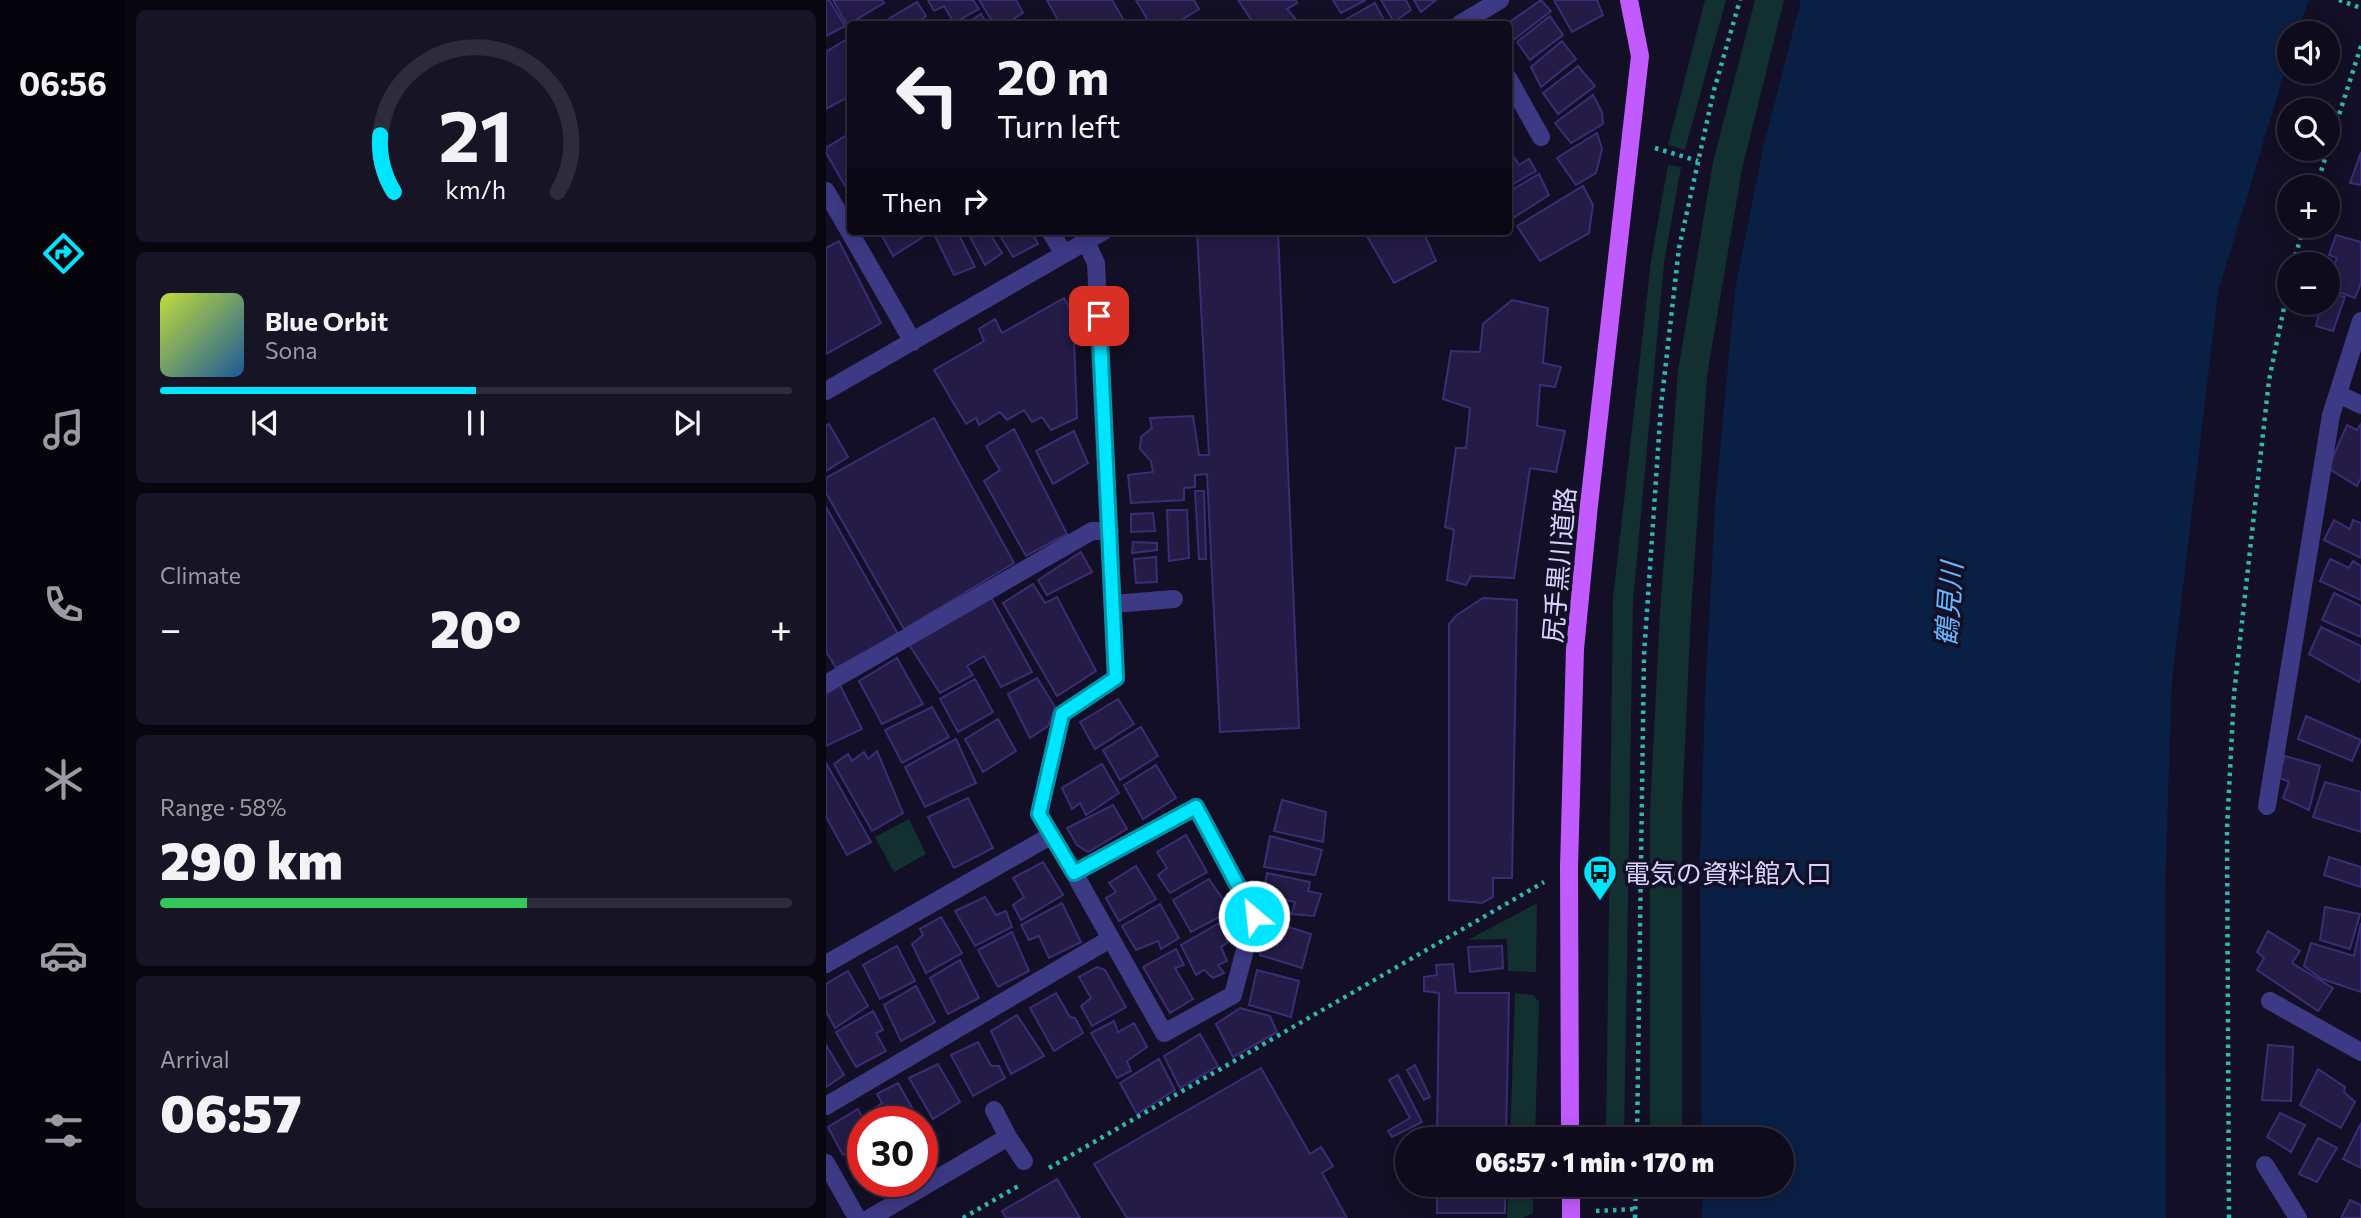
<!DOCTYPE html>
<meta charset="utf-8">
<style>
:root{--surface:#0e0b1c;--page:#171425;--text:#f1f3f6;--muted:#9b9ba3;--line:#2e2b3b;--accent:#00e5ff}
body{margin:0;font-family:Commissioner,"Noto Sans JP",sans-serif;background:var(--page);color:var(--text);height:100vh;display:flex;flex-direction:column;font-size:26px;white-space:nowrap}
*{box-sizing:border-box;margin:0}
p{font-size:23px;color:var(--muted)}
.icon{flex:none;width:38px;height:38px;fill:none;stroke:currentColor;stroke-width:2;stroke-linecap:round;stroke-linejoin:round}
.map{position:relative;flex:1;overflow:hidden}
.sheet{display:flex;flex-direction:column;gap:10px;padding:10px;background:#08060f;width:700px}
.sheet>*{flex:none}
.guide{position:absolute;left:21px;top:21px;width:665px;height:214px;border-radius:7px;box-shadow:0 4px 18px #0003,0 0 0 2px var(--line);background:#0e0b1c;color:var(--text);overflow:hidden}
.fabs{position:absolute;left:1451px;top:21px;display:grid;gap:14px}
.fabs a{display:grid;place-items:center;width:63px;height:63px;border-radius:50%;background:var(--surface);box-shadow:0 4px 18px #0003,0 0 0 2px var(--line);font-size:35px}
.speed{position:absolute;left:21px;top:1106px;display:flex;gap:14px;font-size:35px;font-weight:700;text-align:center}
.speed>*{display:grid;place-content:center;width:91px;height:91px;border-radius:50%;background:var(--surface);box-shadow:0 4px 18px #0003,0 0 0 2px var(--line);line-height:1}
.speed .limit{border:10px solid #d22;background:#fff;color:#111}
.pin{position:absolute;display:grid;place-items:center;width:60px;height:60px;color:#fff;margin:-30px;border-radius:14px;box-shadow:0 4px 10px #0006}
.me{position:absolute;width:77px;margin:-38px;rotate:332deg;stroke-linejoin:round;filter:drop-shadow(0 0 5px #0008)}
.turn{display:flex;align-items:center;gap:24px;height:147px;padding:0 35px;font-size:32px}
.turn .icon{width:91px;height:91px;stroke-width:2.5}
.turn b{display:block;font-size:49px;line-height:60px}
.then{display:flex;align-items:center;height:66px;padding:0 35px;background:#0003;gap:14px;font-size:26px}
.big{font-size:52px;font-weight:800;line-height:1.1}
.sheet .tile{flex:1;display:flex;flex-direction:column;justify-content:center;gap:10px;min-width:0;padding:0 24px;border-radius:10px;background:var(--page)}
.sheet .dial{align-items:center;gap:0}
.dial svg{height:182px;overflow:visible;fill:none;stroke:var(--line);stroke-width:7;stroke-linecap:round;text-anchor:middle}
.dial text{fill:var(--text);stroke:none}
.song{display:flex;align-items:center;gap:21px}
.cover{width:84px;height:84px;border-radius:10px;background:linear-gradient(135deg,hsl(70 70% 55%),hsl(210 70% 35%))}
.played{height:7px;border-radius:4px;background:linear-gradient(90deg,var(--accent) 50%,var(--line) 50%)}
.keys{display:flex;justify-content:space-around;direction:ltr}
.heat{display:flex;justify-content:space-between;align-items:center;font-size:38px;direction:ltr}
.charge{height:10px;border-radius:5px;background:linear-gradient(90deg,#34c759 58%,var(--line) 0)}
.trip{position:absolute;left:569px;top:1127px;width:399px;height:70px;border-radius:35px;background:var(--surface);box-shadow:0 4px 18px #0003,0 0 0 2px var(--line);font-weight:800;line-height:70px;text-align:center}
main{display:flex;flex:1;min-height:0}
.tab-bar{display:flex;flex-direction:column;width:126px;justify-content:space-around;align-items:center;background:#06040b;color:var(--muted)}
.tab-bar .icon{width:49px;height:49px}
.tab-bar .current{color:var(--accent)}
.tab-bar b{font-size:32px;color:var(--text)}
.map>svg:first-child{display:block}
</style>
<main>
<nav class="tab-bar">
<b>06:56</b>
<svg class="icon current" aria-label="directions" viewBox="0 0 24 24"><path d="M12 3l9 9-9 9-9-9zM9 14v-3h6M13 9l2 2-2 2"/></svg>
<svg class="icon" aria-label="music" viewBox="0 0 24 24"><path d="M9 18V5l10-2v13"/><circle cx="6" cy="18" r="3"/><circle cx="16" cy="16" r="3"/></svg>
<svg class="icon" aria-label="phone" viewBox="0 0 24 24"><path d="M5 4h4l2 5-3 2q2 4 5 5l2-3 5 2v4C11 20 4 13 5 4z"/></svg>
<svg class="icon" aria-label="climate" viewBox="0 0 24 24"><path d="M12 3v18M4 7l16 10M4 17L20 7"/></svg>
<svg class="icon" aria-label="car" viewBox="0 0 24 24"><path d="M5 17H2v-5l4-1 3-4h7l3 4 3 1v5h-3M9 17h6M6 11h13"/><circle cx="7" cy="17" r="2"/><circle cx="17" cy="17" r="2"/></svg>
<svg class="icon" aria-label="filters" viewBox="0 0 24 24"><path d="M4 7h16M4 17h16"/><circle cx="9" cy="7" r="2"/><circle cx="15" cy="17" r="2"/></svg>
</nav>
<section class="sheet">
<div class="tile dial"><svg viewBox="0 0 100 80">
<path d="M14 69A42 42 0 1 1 86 69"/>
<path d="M14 69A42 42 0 0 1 8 44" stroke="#00e5ff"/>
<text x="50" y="56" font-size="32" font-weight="700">21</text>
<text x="50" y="72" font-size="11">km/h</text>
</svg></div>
<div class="tile">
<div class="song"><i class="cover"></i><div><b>Blue Orbit</b><p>Sona</p></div></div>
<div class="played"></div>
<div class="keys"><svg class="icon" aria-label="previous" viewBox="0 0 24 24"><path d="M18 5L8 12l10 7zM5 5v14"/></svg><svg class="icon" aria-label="pause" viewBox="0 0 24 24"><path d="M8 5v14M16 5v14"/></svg><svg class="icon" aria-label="next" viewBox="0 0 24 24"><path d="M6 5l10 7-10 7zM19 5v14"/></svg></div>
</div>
<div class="tile"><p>Climate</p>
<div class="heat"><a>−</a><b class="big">20°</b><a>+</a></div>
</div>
<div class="tile"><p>Range · 58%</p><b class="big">290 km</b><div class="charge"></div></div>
<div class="tile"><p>Arrival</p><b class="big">06:57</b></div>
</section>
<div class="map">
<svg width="1535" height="1218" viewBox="0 0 1535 1218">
<rect width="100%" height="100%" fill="#130f26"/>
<!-- green -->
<path fill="#12302f" d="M 879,0 L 900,0 L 859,150 L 842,145 Z
M 929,0 L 958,0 L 916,169 L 881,376 L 865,612 L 856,812 L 856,1139 L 824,1139 L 824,812 L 834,612 L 852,371 L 887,162 Z
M 842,165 L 855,167 L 838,263 L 807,601 L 798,1139 L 780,1139 L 787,599 L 825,261 Z
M 83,819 L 100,854 L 68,872 L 49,837 Z
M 711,903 L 710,972 L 682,971 L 681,939 L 642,940 Z
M 689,993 L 707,995 L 713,1002 L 709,1139 L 684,1139 Z
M 682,1185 L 708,1185 L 707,1213 L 697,1218 L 681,1218 Z"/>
<!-- water -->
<path fill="#0a1f44" d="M 975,0 L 1483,0 L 1471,33 L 1463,33 L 1463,58 L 1392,292 L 1346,680 L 1339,891 L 1340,1218 L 876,1218 L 876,1185 L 956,1185 L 956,1139 L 875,1139 L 874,856 L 879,694 L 890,492 L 909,290 L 938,144 Z"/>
<!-- building -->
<path fill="#241b47" stroke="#3b2d73" stroke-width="2" d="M 0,0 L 3,0 L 19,26 L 0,36 Z
M 7,0 L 56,0 L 58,3 L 21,25 Z
M 102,0 L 147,0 L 153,9 L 128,23 L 118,6 L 108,11 Z
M 153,0 L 190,0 L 197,13 L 179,24 L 168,24 Z
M 221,0 L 286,0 L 300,24 L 234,24 Z
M 310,0 L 368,0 L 373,9 L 349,24 L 324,24 Z
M 412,0 L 470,0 L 471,3 L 461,9 L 474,24 L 428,24 Z
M 507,0 L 540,0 L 515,13 Z
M 555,0 L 580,0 L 585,10 L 568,22 Z
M 588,0 L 610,0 L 595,12 Z
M 715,0 L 725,11 L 686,41 L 682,36 L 682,23 Z
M 728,0 L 771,0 L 777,15 L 746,32 Z
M 91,2 L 100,16 L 91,24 L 54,24 Z
M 549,3 L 560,24 L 512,24 Z
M 155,14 L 161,24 L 140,24 Z
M 724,16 L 737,35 L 704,60 L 691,42 Z
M 24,37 L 24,96 L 0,109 L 0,52 Z
M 736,41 L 750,59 L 715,87 L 705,67 Z
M 752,66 L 769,86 L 732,114 L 717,93 Z
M 767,95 L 776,112 L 777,124 L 745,143 L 729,123 Z
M 24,133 L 24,187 L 21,189 L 0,153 L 0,148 Z
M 771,133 L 776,149 L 770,173 L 750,185 L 731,158 Z
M 1535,152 L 1535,185 L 1524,183 Z
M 688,157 L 693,165 L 703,159 L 710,171 L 682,187 L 682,160 Z
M 713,174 L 723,195 L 687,218 L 682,209 L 682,192 Z
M 757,186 L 767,205 L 763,233 L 714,261 L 691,226 Z
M 66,231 L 101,231 L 103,233 L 67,256 L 56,236 Z
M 117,231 L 131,231 L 149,267 L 128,275 L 109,236 Z
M 141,231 L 162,231 L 176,253 L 159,265 Z
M 171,231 L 205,231 L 212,244 L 187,257 Z
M 371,231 L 452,231 L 473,728 L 394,732 L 381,474 L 369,475 L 369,487 L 358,488 L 358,500 L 305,503 L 302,475 L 327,472 L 325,461 L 314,449 L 315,437 L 326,428 L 324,418 L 367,416 L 373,455 L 383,455 Z
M 538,231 L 597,231 L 610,261 L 568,283 Z
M 1510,235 L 1535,242 L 1535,283 L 1529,298 L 1502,288 L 1502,281 L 1511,258 L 1503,255 Z
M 13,241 L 55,323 L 0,354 L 0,248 Z
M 1502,292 L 1519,297 L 1507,331 L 1490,326 L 1495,303 L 1502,303 Z
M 238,298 L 247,314 L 251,418 L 225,430 L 216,417 L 206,422 L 198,410 L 181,420 L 174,412 L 153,425 L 150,418 L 140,424 L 108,370 L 158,341 L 153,329 L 169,319 L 176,333 Z
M 686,300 L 722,308 L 717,363 L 735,367 L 729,387 L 714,385 L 711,426 L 739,431 L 730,472 L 704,468 L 688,578 L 645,576 L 640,585 L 621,580 L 628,530 L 619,527 L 630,448 L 640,448 L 644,408 L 617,399 L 625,351 L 654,352 L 657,324 Z
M 108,418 L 188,563 L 78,629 L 0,493 L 0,478 Z
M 3,424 L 22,457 L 0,471 L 0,426 Z
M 1535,424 L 1535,478 L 1531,486 L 1502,468 L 1521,425 L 1531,430 Z
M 188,429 L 241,534 L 200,556 L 158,481 L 174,470 L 160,446 Z
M 248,431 L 262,463 L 227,484 L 210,451 Z
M 369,491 L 378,491 L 380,559 L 373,559 Z
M 0,507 L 72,634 L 10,668 L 0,651 Z
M 341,510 L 361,510 L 363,558 L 343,561 Z
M 327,513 L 329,531 L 305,532 L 305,514 Z
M 1508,520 L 1524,529 L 1527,520 L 1535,523 L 1535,558 L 1498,540 Z
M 307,542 L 331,543 L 331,550 L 306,553 Z
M 255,552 L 266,572 L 221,595 L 212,580 Z
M 330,557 L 331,582 L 310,583 L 308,559 Z
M 1504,559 L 1523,568 L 1527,561 L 1535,566 L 1535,600 L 1494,581 Z
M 207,584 L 219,603 L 231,597 L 270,671 L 231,696 L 177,603 Z
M 1508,593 L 1535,606 L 1535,637 L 1496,620 Z
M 165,597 L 206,672 L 175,687 L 158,656 L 141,666 L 147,675 L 114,693 L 82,643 Z
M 657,598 L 691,600 L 686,878 L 667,878 L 667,897 L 656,903 L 623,900 L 623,624 L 631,615 Z
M 1495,627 L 1535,646 L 1535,677 L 1533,682 L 1483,654 Z
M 71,658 L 97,704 L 56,724 L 33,681 Z
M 211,678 L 229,707 L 222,726 L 204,738 L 182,694 Z
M 149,679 L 167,712 L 132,732 L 114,699 Z
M 14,685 L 36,729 L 0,746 L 0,694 Z
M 292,699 L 308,724 L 269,749 L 254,722 Z
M 106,707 L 123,737 L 76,763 L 59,730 Z
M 1480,716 L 1535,740 L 1526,761 L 1472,739 Z
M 172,719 L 190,751 L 157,772 L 139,739 Z
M 315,727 L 332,756 L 294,780 L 277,750 Z
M 130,739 L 150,783 L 99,807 L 79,767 Z
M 51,751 L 77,813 L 46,831 L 8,764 L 22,754 L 26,761 L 38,752 L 42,759 Z
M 1459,756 L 1494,766 L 1483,810 L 1457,798 L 1463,782 L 1452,777 Z
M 0,763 L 45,842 L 21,855 L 0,817 Z
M 276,764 L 293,793 L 260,815 L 254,803 L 246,809 L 236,788 Z
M 330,765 L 350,798 L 317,819 L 298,785 Z
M 1499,782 L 1535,792 L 1535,832 L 1487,817 Z
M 142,798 L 167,848 L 128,868 L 102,817 Z
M 456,800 L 500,812 L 497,842 L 448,831 Z
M 287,805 L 301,829 L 262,852 L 251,845 L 241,828 Z
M 360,835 L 381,872 L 344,893 L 332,875 L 341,868 L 331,852 Z
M 444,836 L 496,850 L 489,875 L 438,867 Z
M 1503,857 L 1535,867 L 1535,887 L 1498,875 Z
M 217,862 L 237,895 L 195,920 L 187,905 L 198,897 L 187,878 Z
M 310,866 L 330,899 L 293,921 L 280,898 L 290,892 L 283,883 Z
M 441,873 L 484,882 L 482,891 L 495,894 L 488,916 L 466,914 L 469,902 L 437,895 Z
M 383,879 L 405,911 L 365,932 L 347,900 Z
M 159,897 L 170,915 L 180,911 L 186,927 L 149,946 L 129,911 Z
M 236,903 L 255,942 L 223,958 L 213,936 L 203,940 L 195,925 Z
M 334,904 L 353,938 L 335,949 L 332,941 L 310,950 L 296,926 Z
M 1499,907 L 1534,914 L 1524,949 L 1494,940 Z
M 115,917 L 136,953 L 100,973 L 86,944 L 97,935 L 94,929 Z
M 443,921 L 485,934 L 476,968 L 434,955 Z
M 395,922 L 405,940 L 395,947 L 401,961 L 392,965 L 398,973 L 387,978 L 378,970 L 370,975 L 355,945 Z
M 1535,923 L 1535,992 L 1496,979 L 1478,966 L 1485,943 L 1528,956 Z
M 1442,931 L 1474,951 L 1466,963 L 1507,988 L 1492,1011 L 1431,970 L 1438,958 L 1431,952 Z
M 186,932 L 203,971 L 172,987 L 152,950 Z
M 71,946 L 89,981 L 54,999 L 37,965 Z
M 676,946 L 677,968 L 644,972 L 642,947 Z
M 350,949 L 358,965 L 349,968 L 367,999 L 344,1013 L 317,967 Z
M 134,960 L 153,998 L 122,1014 L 104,978 Z
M 627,964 L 630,993 L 683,993 L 680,1139 L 611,1139 L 613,993 L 598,991 L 598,977 L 611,975 L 610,965 Z
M 271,967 L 279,970 L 300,1007 L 266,1026 L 255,1006 L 265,998 L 253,977 Z
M 431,970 L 473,981 L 465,1017 L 423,1005 Z
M 22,971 L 42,1006 L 9,1028 L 0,1011 L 0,984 Z
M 90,986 L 109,1022 L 75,1041 L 58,1005 Z
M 230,993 L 244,1017 L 249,1018 L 257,1033 L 228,1051 L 204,1008 Z
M 414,1008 L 444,1016 L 451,1032 L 407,1057 L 390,1024 Z
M 47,1011 L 57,1030 L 50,1033 L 60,1051 L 30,1067 L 10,1032 Z
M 191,1015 L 218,1056 L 185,1074 L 165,1031 Z
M 288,1021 L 292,1032 L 308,1023 L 321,1047 L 301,1061 L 305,1071 L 291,1078 L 265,1033 Z
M 374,1034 L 392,1066 L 354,1088 L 338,1056 Z
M 152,1042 L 165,1066 L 173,1066 L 179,1078 L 147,1096 L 125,1055 Z
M 0,1045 L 18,1075 L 0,1087 Z
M 1442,1045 L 1467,1047 L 1465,1101 L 1436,1100 Z
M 333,1059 L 349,1090 L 311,1114 L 294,1083 Z
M 112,1064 L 134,1102 L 107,1119 L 83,1078 Z
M 589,1065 L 604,1097 L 598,1100 L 581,1070 Z
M 435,1068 L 484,1154 L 495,1147 L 507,1166 L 496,1173 L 521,1218 L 301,1218 L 268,1164 Z
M 1492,1069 L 1519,1087 L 1518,1092 L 1529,1102 L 1515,1128 L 1474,1105 Z
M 572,1075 L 596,1122 L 566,1137 L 562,1131 L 584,1118 L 563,1080 Z
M 72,1083 L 94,1122 L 55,1122 L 48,1109 L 56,1103 L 51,1094 Z
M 32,1109 L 39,1122 L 37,1122 L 37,1162 L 31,1165 L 25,1151 L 17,1155 L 2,1127 Z
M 1454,1113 L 1479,1125 L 1465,1152 L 1441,1137 Z
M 1535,1123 L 1535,1168 L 1517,1159 Z
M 1492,1138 L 1511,1148 L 1491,1182 L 1473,1174 Z
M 231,1179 L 254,1218 L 180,1218 L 176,1211 Z
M 611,1185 L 679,1185 L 679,1213 L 611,1213 Z
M 1524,1200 L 1535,1205 L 1535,1218 L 1515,1218 Z"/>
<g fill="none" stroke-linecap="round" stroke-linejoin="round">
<!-- path -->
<path stroke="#2fb8b0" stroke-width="4.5" stroke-dasharray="3.5 5" stroke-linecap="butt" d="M 1513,0 L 1535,8
M 829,148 L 872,161
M 1490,187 L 1535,46
M 1467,264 L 1478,226
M 811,1139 L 818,655 L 835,406 L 853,248 L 888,90 L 914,0
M 223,1168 L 718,882
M 770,1211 L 810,1209
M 137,1218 L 194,1185
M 809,1218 L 810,1185
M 1403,1218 L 1401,829 L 1408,694 L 1443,380 L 1463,284"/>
<!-- minor -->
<path stroke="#3d3a85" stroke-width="18" d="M 634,24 L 674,0
M 682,78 L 715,137
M 0,191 L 87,342
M 224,231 L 238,254
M 0,391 L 278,231
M 1512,394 L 1535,405
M 287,604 L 348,599
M 0,684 L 266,531 L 284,531
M 1441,806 L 1505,415 L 1535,321
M 248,873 L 370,807 L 428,916 L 407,995 L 338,1033 L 248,873 L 213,814 L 236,714 L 290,678 L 270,263 L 260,242
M 0,964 L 226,835
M 1444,1001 L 1535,1052
M 0,1106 L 284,939
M 168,1110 L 182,1137 L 198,1161
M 0,1163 L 31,1218
M 1439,1165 L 1472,1218
M 44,1218 L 182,1137"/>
<!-- major -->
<path stroke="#c25bff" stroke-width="18" d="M 744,1139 L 743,867 L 749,649 L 763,505 L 814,56 L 803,0
M 745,1185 L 745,1218"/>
</g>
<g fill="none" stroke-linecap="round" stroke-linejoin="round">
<!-- route casing -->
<g stroke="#0095a6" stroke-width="18">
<path id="route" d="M 273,316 L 290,678 L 236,714 L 213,814 L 248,873 L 370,807 L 428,916"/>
</g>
<!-- route -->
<use href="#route" stroke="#00e5ff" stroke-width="12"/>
</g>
<!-- icons -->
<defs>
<g id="bus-pin" transform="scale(1.75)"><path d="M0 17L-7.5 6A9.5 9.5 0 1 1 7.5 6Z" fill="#00e5ff" stroke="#130f26"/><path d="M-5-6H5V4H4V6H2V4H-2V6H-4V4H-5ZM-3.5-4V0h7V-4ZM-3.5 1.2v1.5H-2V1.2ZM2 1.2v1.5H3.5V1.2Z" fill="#111"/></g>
</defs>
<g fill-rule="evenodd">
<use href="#bus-pin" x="774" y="872"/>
</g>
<g text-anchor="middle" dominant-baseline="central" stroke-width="7" stroke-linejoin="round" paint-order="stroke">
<!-- street labels -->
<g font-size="26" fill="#d9d4ff" stroke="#130f26">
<text transform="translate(732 565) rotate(-85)">尻手黒川道路</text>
</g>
<!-- poi labels -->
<g font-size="26" fill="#d9d4ff" stroke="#130f26" text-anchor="start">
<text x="798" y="872">電気の資料館入口</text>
</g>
<!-- water labels -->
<g font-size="28" font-style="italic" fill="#62b6ff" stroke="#130f26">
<text transform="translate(1122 604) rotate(-86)">鶴見川</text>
</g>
</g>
</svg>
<div class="fabs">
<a><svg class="icon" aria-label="sound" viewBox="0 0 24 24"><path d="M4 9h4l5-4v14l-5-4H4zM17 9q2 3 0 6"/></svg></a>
<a><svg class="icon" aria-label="search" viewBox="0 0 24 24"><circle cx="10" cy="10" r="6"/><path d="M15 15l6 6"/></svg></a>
<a>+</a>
<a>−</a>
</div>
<div class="speed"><div class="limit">30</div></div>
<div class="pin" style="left:273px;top:316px;background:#d93025"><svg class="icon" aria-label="arrive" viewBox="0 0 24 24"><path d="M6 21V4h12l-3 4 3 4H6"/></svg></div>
<svg class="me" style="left:428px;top:916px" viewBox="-20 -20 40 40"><circle r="17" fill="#00e5ff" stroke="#fff" stroke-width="3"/><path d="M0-11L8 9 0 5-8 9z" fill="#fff"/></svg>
<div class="trip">06:57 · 1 min · 170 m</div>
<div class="guide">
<div class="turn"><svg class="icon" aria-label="left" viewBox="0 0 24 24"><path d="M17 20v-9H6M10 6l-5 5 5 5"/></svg><div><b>20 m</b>Turn left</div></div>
<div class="then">Then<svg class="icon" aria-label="right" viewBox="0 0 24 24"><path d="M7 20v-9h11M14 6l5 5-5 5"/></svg></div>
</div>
</div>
</main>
